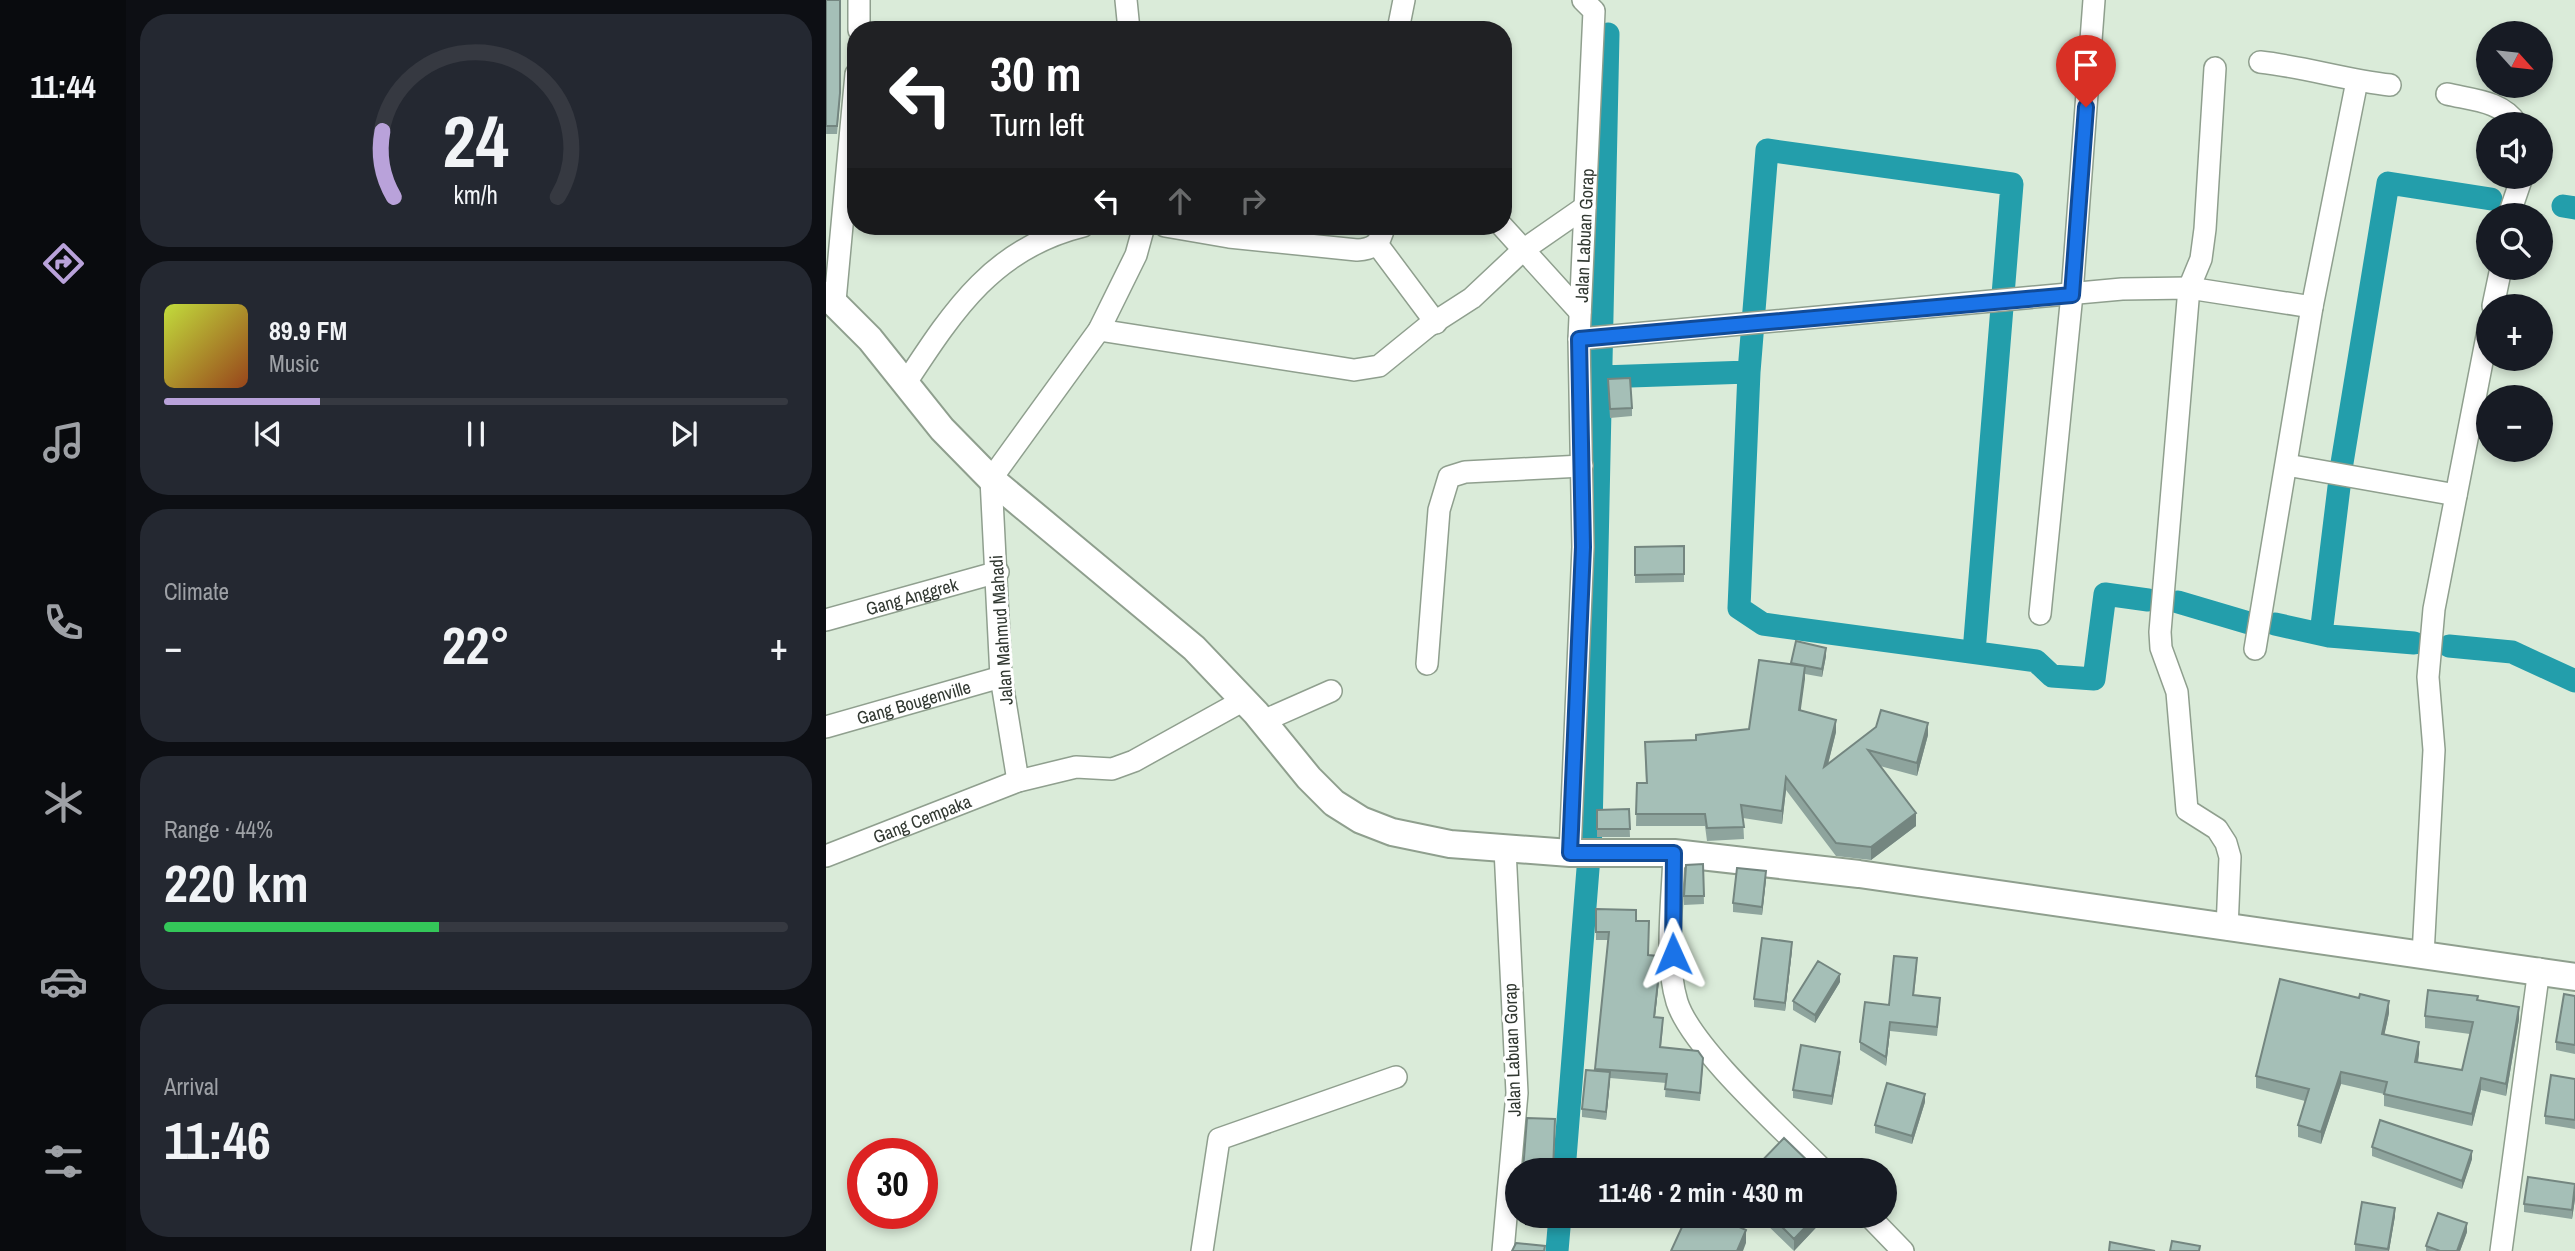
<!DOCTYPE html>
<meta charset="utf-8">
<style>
:root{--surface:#171b24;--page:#242831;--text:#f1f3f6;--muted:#9ea1a6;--line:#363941;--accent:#b9a2da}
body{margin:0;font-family:"Archivo Narrow",sans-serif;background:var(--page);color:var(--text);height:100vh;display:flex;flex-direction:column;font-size:26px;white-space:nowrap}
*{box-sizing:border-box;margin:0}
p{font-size:23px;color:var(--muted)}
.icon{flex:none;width:38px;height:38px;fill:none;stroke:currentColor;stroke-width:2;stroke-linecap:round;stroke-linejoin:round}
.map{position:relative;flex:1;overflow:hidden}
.details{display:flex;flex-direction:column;gap:14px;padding:14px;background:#0d0f14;width:700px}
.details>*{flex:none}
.hud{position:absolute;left:21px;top:21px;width:665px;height:214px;border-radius:28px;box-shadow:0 4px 10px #0003;background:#202124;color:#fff;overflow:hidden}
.needle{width:46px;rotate:117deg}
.tools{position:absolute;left:1650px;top:21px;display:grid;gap:14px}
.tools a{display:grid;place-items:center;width:77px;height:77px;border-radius:50%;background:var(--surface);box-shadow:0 4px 10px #0003;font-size:35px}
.speed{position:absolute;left:21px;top:1138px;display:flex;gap:14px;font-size:35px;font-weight:700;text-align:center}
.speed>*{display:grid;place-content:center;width:91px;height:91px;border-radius:50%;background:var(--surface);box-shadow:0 4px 10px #0003;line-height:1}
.speed .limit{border:10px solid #d22;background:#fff;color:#111}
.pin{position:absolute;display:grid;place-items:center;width:60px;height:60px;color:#fff;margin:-72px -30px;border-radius:50% 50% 50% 0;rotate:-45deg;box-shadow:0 0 7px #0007}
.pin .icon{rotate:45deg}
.me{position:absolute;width:77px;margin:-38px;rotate:359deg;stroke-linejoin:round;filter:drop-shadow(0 0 5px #0008)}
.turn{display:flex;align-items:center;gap:24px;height:147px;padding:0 28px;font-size:32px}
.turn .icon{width:91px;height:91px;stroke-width:2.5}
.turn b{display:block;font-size:49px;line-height:60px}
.lanes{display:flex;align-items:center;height:66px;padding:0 28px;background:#0003;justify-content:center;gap:35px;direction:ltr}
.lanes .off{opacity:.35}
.big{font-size:52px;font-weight:800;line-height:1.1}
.details .widget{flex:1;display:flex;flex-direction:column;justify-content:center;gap:10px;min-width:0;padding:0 24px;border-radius:28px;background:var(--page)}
.details .dial{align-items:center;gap:0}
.dial svg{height:182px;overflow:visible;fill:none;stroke:var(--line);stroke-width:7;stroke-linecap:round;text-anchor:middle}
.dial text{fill:var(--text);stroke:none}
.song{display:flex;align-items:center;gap:21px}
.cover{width:84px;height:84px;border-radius:10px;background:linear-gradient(135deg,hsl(70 70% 55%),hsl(20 70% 35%))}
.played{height:7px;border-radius:4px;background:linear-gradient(90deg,var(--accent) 25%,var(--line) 25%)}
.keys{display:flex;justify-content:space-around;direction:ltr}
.heat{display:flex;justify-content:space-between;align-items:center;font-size:38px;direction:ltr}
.charge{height:10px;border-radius:5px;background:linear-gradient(90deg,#34c759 44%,var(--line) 0)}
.trip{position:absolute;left:679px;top:1158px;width:392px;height:70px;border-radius:35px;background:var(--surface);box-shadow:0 4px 10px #0003;font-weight:800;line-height:70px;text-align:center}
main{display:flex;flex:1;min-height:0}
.tabs{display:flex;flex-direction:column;width:126px;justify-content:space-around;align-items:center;background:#090b0e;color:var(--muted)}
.tabs .icon{width:49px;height:49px}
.tabs .current{color:var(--accent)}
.tabs b{font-size:32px;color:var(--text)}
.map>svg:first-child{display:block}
</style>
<main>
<nav class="tabs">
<b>11:44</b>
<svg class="icon current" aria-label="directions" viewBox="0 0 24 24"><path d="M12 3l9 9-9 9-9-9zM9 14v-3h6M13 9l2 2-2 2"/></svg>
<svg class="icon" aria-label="music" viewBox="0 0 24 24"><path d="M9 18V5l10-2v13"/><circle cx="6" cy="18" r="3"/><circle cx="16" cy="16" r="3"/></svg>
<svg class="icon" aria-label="phone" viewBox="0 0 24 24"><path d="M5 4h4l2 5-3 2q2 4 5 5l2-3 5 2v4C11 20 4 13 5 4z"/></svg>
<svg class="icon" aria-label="climate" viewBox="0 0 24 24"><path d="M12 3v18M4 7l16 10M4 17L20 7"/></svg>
<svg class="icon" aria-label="car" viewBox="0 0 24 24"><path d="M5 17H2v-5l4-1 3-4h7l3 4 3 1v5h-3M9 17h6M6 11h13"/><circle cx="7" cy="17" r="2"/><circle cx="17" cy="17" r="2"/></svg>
<svg class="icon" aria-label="filters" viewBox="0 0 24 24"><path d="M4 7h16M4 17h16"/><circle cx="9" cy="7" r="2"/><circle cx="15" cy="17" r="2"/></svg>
</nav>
<section class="details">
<div class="widget dial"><svg viewBox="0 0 100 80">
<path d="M14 69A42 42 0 1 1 86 69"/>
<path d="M14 69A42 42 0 0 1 9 40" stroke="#b9a2da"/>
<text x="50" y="56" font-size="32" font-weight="700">24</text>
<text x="50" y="72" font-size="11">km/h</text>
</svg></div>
<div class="widget">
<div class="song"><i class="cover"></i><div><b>89.9 FM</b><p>Music</p></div></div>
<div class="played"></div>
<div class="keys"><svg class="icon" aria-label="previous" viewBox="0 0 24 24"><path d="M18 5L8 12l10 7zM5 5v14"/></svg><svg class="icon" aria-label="pause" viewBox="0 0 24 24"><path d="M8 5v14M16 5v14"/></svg><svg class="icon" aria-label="next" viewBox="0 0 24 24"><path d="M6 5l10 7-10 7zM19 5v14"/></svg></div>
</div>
<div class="widget"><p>Climate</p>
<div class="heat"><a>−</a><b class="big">22°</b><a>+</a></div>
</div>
<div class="widget"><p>Range · 44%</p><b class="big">220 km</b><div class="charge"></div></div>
<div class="widget"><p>Arrival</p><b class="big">11:46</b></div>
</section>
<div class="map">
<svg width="1749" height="1251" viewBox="0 0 1749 1251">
<rect width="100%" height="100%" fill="#daebd9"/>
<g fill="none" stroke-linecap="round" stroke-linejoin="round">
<!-- canal -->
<path stroke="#239eab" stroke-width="23" d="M 1737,206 L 1749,208
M 923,372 L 941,150 L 1186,184 L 1148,652
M 775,377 L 923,372 L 913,608 L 937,624 L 1210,661 L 1226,676 L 1268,679 L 1279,594 L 1322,600
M 1516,463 L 1562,183 L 1665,199
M 1352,602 L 1423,623
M 1449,624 L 1503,636 L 1588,643
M 1495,634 L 1513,487
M 1623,646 L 1686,652 L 1749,681
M 738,1171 L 765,831 L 782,34
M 731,1251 L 734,1216"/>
<!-- minor casing -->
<g stroke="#8f9f8e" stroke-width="24">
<g id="minor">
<path d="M 300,0 L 303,30"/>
<path d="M 33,30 L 33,0"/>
<path d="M 572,30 L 578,0"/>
<path d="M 1434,62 C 1479,67 1520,80 1564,85"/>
<path d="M 1389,68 L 1379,229 L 1375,259 L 1363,288 L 1334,632 L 1335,648 L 1351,692 L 1361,810 L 1391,829 L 1400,843 L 1404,857 L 1401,929"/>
<path d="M 1621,94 C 1647,100 1676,101 1691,124"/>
<path d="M 1683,215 L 1696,177"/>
<path d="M 339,226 L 403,237 L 531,250 C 548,249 555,243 558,226"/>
<path d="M 676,226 L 754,312"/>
<path d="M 551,244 L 610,323"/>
<path d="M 9,301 L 30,74"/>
<path d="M 1667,306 L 1675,268"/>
<path d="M 273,330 L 528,370 L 553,366 L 601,327 L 646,298 L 697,250 L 759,207"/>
<path d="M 753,339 L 1296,289 L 1363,288 L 1486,307"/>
<path d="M 79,384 C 127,311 167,248 257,226"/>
<path d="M 1461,465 L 1630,495"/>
<path d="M 1214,614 L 1246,294 L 1268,0"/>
<path id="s1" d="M 0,620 L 172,572"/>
<path d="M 1429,649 L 1486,307 L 1531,81"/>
<path d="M 601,664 L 613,510 L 623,477 L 639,472 L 756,466"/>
<path d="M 437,721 L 505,691"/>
<path id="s2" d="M 0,727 L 175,677"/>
<path d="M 192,781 L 175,677 L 165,479 L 273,330 L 310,255 L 318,226"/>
<path id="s3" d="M 744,853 L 757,547 L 753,339 L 768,11 L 757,0"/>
<path d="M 848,853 C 847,897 838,960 851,1002 C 866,1049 961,1133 998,1171"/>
<path id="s4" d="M 0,856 L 192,781 L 250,767 L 286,769 L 308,761 L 418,700"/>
<path d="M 1597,955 L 1608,750 L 1602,677 L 1608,609 L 1662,331"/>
<path d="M 1043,1216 L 1077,1251"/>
<path d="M 376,1251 L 393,1139 L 570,1077"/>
<path d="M 677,1251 L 691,1093 L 679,849"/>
<path d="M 1675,1251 L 1713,969"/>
</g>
</g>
<!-- tertiary casing -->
<g stroke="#8f9f8e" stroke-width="30">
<path id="tertiary" d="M 0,295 L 44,339 L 116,429 L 165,479 L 368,648 L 430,713 L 483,778 L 508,803 L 535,820 L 566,832 L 624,844 L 744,853 L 848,853 L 1033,874 L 1749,977"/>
</g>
<!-- minor -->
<use href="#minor" stroke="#fff" stroke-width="21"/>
<!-- tertiary -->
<use href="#tertiary" stroke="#fff" stroke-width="26"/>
</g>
<!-- wall -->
<path fill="#8ea49d" d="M 0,0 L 14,101 L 11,134 L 0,134 Z
M 782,387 L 806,408 L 806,416 L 784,418 Z
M 858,546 L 858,582 L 809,583 L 809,547 Z
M 970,641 L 1000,656 L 996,677 L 979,674 L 974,710 L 1010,732 L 1002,764 L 1050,727 L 1102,735 L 1091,776 L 1054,766 L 1090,826 L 1045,860 L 1010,856 L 960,790 L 956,824 L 917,818 L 918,839 L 881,841 L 879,826 L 810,826 L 811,783 L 820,783 L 819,742 L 870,740 L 923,729 L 965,665 Z
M 803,809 L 804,837 L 771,837 L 771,810 Z
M 877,864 L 878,904 L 858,905 L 858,896 Z
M 940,879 L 936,915 L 907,912 L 907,903 Z
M 770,909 L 810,921 L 822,955 L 833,980 L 829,1017 L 837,1026 L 835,1047 L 877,1066 L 874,1101 L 839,1097 L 840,1083 L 784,1078 L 780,1120 L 756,1117 L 756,1109 L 769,1071 L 782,940 L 770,940 Z
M 966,950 L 959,1011 L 928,1007 L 928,999 Z
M 1091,966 L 1088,995 L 1114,1007 L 1111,1036 L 1064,1031 L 1060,1066 L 1034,1050 L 1034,1042 L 1063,1005 Z
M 1014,982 L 989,1023 L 967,1010 L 967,1001 Z
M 1749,996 L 1749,1054 L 1730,1050 L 1730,1042 Z
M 1652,1000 L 1693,1019 L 1680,1096 L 1655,1090 L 1646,1126 L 1558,1106 L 1558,1094 L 1515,1084 L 1495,1144 L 1472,1137 L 1472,1125 L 1479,1101 L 1430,1088 L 1430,1076 L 1563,1013 L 1558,1035 L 1593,1054 L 1592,1063 L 1636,1070 L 1644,1034 L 1599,1028 L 1599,1016 Z
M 1014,1061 L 1006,1105 L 967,1098 L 967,1090 Z
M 1749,1079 L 1749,1129 L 1719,1124 L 1719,1116 Z
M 1099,1102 L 1086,1144 L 1049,1133 L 1049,1125 Z
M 1546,1147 L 1646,1159 L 1636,1189 L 1546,1156 Z
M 1749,1184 L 1749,1199 L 1746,1219 L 1698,1212 L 1698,1204 Z
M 695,1216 L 725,1216 L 725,1220 L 695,1218 Z
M 932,1216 L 1001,1216 L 968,1251 Z
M 1569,1216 L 1563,1251 L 1529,1251 L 1529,1244 Z
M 1641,1232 L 1634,1251 L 1600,1251 L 1600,1246 Z"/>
<!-- shaded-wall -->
<path fill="#748680" d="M 1000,648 L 1000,656 L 996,677 L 996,669 Z
M 979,666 L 979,679 L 973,723 L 973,710 Z
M 1010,720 L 1010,732 L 998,780 L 998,767 Z
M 1102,723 L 1102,735 L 1091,776 L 1091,763 Z
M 960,777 L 960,790 L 956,824 L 956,811 Z
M 1090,813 L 1090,826 L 1045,860 L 1045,847 Z
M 940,871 L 940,879 L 936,915 L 936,907 Z
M 966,942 L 966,950 L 959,1011 L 959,1003 Z
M 833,972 L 833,980 L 828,1025 L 828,1017 Z
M 1014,974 L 1014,982 L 989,1023 L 989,1015 Z
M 1563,1001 L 1563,1013 L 1556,1046 L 1556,1034 Z
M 1693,1007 L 1693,1019 L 1680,1096 L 1680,1084 Z
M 1064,1022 L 1064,1031 L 1060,1066 L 1060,1057 Z
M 1593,1042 L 1593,1054 L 1589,1074 L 1589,1062 Z
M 1014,1052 L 1014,1061 L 1006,1105 L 1006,1096 Z
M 784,1072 L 784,1081 L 780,1120 L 780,1112 Z
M 1515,1072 L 1515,1084 L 1495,1144 L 1495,1132 Z
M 1655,1078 L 1655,1090 L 1646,1126 L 1646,1114 Z
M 1099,1094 L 1099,1102 L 1086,1144 L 1086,1136 Z
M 1646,1151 L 1646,1159 L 1636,1189 L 1636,1181 Z
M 1749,1190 L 1749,1199 L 1746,1219 L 1746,1210 Z
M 1569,1208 L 1569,1216 L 1563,1251 L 1562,1251 Z
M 990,1216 L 1001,1216 L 968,1251 L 968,1239 Z
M 1641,1223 L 1641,1232 L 1634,1251 L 1631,1251 Z
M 920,1230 L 920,1243 L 917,1251 L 911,1251 Z"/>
<!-- building -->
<path fill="#a5bfb7" stroke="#748680" stroke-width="2" d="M 0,0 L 14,0 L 14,93 L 11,126 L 0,126 Z
M 804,378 L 806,408 L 784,409 L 782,379 Z
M 858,546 L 858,574 L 809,575 L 809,547 Z
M 970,641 L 1000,648 L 996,669 L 965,663 Z
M 933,660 L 979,666 L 973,710 L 1010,720 L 998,767 L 1050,727 L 1055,710 L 1102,723 L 1091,763 L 1042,750 L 1090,813 L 1045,847 L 1010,843 L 960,777 L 956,811 L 915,805 L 918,827 L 881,828 L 879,814 L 810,814 L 811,783 L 821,783 L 819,742 L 870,740 L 870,735 L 923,729 Z
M 803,809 L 804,829 L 771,829 L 771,810 Z
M 877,864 L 878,896 L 858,896 L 860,865 Z
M 911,868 L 940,871 L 936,907 L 907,903 Z
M 770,909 L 810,910 L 810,921 L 823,921 L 822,955 L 832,956 L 833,972 L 828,1017 L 837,1018 L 834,1047 L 872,1051 L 877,1058 L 874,1093 L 839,1089 L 841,1074 L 769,1069 L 783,932 L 770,932 Z
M 936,938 L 966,942 L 959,1003 L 928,999 Z
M 1068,956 L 1091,958 L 1087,995 L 1114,998 L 1111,1027 L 1064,1022 L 1060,1057 L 1034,1042 L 1039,1002 L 1063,1005 Z
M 992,961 L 1014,974 L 989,1015 L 967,1001 Z
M 1454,979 L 1533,998 L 1534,994 L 1563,1001 L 1556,1034 L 1593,1042 L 1589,1062 L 1636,1070 L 1647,1022 L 1599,1016 L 1602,990 L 1652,996 L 1651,1000 L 1693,1007 L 1680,1084 L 1655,1078 L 1646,1114 L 1558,1094 L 1561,1082 L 1515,1072 L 1495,1132 L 1472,1125 L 1483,1089 L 1430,1076 Z
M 1738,994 L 1749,996 L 1749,1045 L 1730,1042 Z
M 975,1045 L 1014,1052 L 1006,1096 L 967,1090 Z
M 760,1070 L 784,1072 L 780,1112 L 756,1109 Z
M 1725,1075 L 1749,1079 L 1749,1120 L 1719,1116 Z
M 1061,1083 L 1099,1094 L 1086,1136 L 1049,1125 Z
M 701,1118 L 729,1119 L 727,1171 L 697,1171 Z
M 1554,1120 L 1646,1151 L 1636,1181 L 1546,1147 Z
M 958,1138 L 989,1168 L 1004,1171 L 926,1171 Z
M 1702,1177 L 1749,1184 L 1746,1210 L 1698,1204 Z
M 1536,1202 L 1569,1208 L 1562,1249 L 1529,1244 Z
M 1612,1213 L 1641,1223 L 1631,1251 L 1614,1251 L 1600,1246 Z
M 861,1216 L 871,1220 L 872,1216 L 889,1216 L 920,1230 L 911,1251 L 845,1251 Z
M 945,1216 L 990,1216 L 968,1239 Z
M 1346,1241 L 1374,1246 L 1373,1251 L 1344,1251 Z
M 1284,1242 L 1329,1251 L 1283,1251 Z
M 690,1243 L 719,1246 L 718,1251 L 686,1251 Z"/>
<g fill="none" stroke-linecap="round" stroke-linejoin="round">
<!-- route casing -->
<g stroke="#114b97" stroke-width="18">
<path id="route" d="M 847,954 L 848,853 L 744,853 L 757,547 L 753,339 L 1246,295 L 1260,107"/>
</g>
<!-- route -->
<use href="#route" stroke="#1a73e8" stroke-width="12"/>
</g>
<g text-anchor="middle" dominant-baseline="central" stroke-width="6" stroke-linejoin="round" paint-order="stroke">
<!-- street labels -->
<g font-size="18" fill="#313831" stroke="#fff">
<text stroke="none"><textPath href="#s3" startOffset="618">Jalan Labuan Gorap</textPath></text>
<text stroke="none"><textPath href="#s1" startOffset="89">Gang Anggrek</textPath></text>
<text transform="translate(175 630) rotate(-94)">Jalan Mahmud Mahadi</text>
<text stroke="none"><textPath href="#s2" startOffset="91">Gang Bougenville</textPath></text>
<text stroke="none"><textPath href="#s4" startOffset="103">Gang Cempaka</textPath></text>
<text transform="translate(686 1050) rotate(-92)">Jalan Labuan Gorap</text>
</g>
</g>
</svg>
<div class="tools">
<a><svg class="needle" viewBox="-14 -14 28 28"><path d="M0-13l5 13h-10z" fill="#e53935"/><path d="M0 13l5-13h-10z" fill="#9ea1a6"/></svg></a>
<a><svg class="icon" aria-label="sound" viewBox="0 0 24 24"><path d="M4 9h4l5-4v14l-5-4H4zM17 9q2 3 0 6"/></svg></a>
<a><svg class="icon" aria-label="search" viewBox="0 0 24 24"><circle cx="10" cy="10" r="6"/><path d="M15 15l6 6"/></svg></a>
<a>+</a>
<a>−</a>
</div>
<div class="speed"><div class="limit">30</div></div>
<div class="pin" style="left:1260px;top:107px;background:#d93025"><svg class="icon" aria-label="arrive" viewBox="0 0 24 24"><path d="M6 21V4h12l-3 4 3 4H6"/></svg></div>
<svg class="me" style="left:847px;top:954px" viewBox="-20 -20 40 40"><path d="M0-17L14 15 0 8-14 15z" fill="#1a73e8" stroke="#fff" stroke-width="4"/></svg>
<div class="trip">11:46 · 2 min · 430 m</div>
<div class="hud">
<div class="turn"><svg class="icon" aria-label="left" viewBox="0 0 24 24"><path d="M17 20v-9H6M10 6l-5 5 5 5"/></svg><div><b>30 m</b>Turn left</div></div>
<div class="lanes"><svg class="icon" aria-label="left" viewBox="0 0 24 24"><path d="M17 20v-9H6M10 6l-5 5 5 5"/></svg><svg class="icon off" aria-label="ahead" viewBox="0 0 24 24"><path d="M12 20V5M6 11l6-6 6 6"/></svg><svg class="icon off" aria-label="right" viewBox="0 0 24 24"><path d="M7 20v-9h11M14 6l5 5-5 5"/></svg></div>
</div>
</div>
</main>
